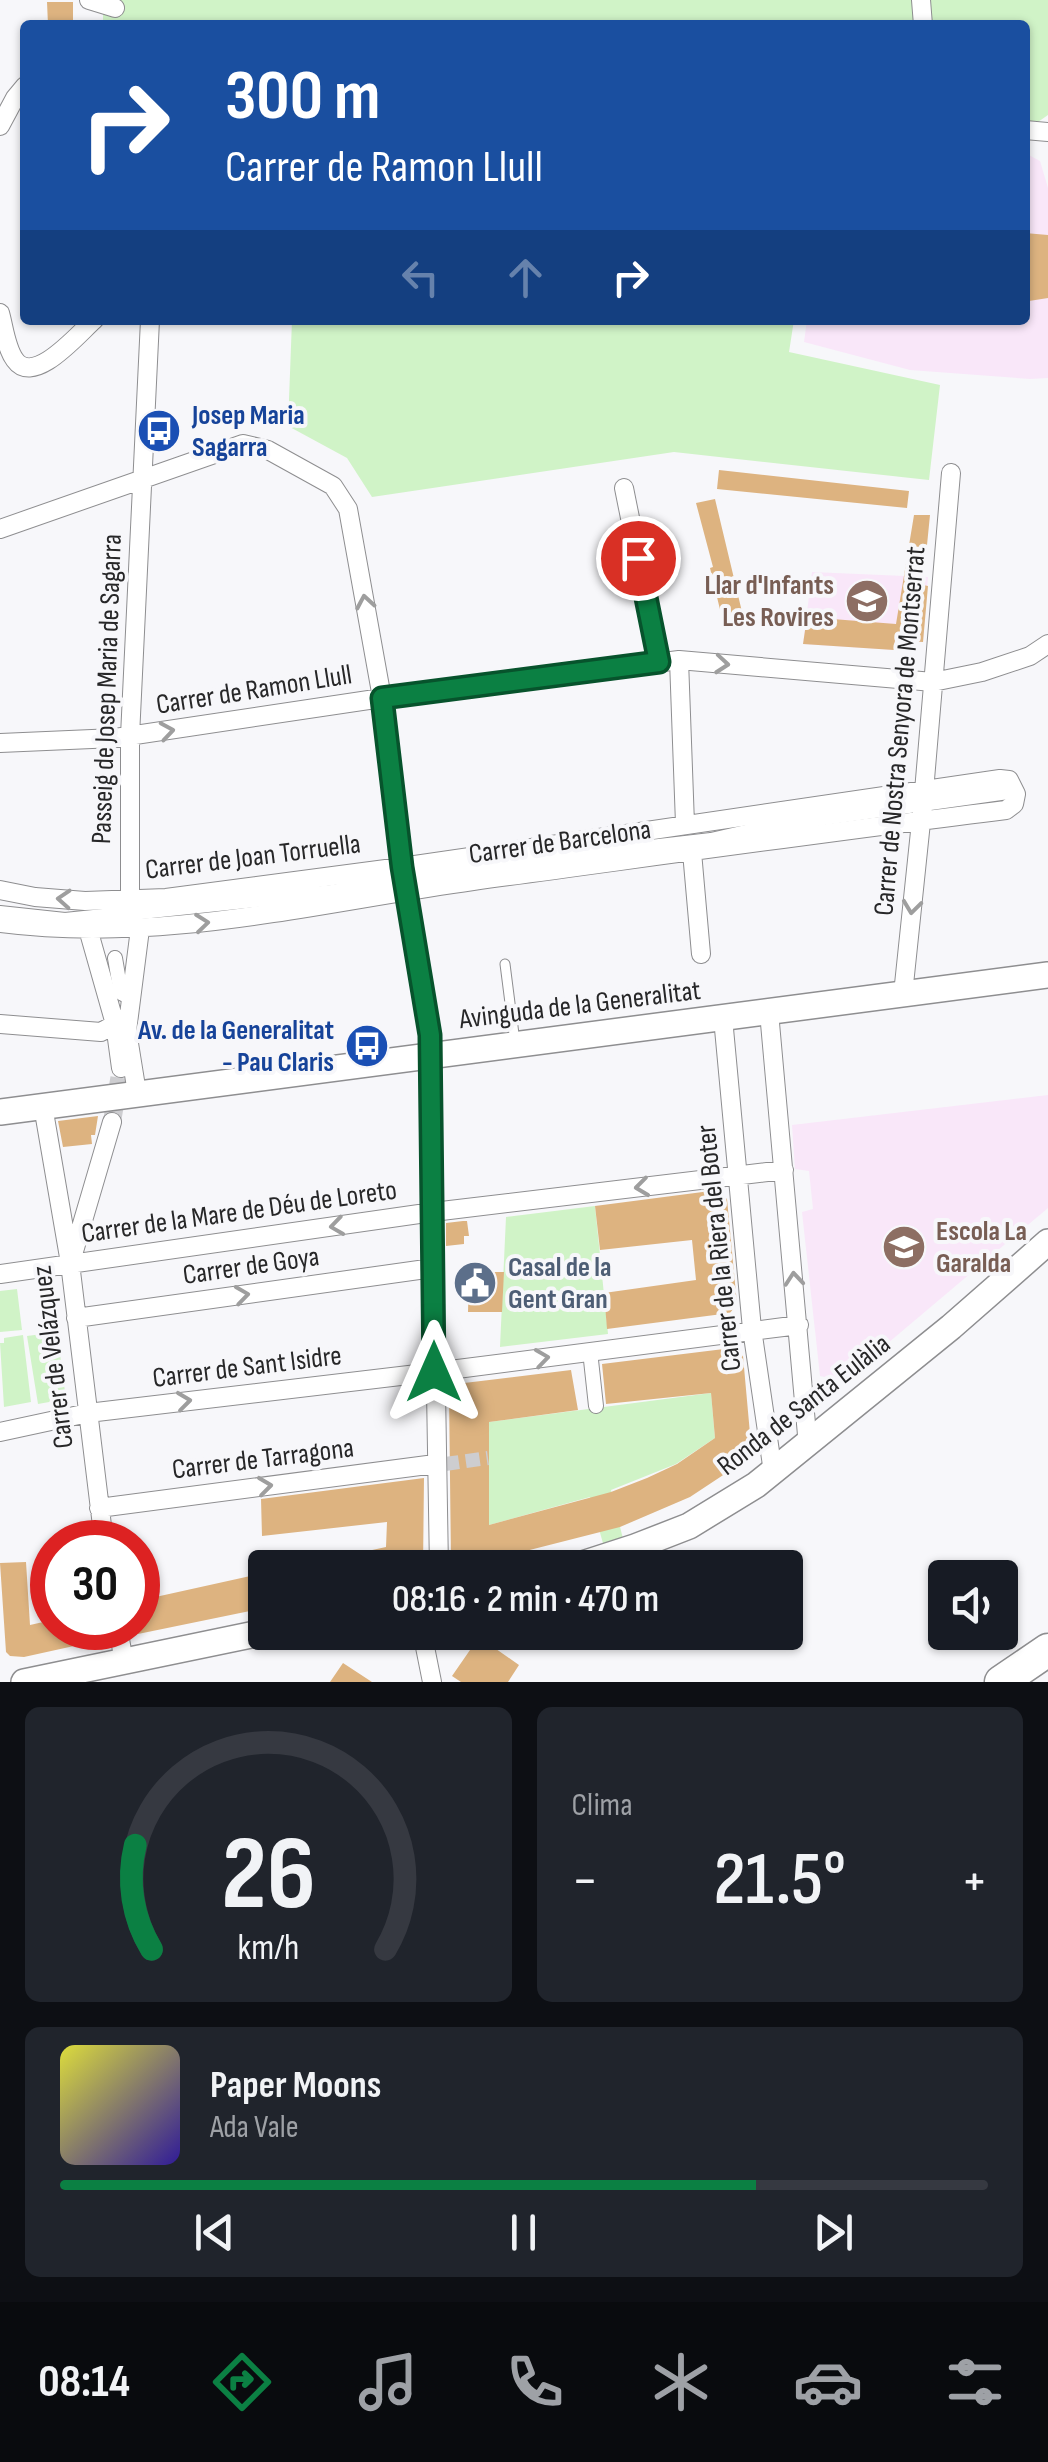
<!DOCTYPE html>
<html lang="es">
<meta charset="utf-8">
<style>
:root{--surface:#171b24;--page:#20242c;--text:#f1f3f6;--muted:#9ea1a6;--line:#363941;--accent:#0b8043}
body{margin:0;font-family:"Sofia Sans Condensed",sans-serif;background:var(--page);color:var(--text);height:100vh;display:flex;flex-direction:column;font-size:38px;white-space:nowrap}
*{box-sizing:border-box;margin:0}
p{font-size:32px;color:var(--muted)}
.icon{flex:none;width:55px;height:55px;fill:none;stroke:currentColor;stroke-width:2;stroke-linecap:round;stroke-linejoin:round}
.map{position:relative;height:1682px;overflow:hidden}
.drawer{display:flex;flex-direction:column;gap:25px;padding:25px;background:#0d0f14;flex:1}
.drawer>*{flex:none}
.top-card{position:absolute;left:20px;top:20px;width:1010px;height:305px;border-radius:10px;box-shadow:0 2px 8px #0004;background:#1a4fa0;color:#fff;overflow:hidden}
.buttons{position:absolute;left:928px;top:1560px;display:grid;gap:20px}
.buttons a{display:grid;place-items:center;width:90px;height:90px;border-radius:10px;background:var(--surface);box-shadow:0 2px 8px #0004;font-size:50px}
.speed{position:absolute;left:30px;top:1520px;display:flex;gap:20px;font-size:50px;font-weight:700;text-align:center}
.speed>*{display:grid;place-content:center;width:130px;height:130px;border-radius:50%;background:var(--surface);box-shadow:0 2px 8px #0004;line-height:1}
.speed .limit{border:15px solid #d22;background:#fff;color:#111}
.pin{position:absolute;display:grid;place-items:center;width:85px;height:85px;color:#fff;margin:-42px;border:5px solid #fff;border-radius:50%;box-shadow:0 2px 10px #0007}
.me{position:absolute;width:110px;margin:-55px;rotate:0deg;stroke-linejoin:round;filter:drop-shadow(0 0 8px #0008)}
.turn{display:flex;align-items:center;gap:35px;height:210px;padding:0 40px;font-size:45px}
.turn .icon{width:130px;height:130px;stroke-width:2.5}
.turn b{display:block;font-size:70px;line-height:85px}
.lanes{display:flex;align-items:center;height:95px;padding:0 40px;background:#0003;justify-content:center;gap:50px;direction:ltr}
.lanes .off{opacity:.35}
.big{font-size:75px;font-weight:600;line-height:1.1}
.drawer .card{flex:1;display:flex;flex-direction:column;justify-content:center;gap:15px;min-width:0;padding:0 35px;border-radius:15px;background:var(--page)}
.drawer .dial{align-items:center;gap:0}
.dial svg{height:260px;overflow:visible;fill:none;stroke:var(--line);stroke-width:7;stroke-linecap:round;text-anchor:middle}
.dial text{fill:var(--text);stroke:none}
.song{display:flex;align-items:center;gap:30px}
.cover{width:120px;height:120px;border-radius:15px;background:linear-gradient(135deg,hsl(60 70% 55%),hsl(250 70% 35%))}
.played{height:10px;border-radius:5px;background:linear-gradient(90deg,var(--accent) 75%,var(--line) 75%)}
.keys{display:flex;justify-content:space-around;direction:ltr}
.heat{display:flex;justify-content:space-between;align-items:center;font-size:55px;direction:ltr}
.drawer .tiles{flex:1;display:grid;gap:25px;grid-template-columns:1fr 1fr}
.card:last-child{grid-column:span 2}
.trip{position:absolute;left:248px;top:1550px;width:555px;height:100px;border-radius:10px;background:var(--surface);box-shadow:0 2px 8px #0004;font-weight:600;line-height:100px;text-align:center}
.tab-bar{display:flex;height:160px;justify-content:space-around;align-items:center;background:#090b0e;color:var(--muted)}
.tab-bar .icon{width:70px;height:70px}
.tab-bar .active{color:var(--accent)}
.tab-bar b{font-size:45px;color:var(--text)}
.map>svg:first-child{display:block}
</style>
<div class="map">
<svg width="1048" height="1682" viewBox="0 0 1048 1682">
<rect width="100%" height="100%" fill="#f7f7fa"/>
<!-- education -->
<path fill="#f9e7f9" d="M 1025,153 L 1040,161 L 1048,188 L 1048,378 L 1030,379 L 910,370 L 804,342 L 807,320 L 1025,320 Z
M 812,572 L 928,577 L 923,642 L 895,640 L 894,650 L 803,644 Z
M 1048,1095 L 1048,1208 L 843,1381 L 820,1376 L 802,1212 L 813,1209 L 809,1171 L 795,1169 L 792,1125 Z"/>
<!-- green -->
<path fill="#d0f3c7" d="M 103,0 L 1048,0 L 1048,115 L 1025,131 L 1025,25 L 103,25 Z
M 292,320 L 794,320 L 789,352 L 940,385 L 929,480 L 674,452 L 372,497 L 347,458 L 288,426 Z
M 595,1206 L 608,1334 L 500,1347 L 506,1217 Z
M 17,1289 L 22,1330 L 0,1332 L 0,1291 Z
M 57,1332 L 66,1399 L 38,1404 L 27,1336 Z
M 23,1335 L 31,1402 L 4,1407 L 0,1343 L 4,1343 L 4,1338 Z
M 711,1393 L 715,1438 L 676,1464 L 611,1490 L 625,1547 L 606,1554 L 590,1497 L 489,1525 L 489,1422 Z"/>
<!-- building -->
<path fill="#ddb380" d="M 47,2 L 73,2 L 73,25 L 48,25 Z
M 1025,233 L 1048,235 L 1048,298 L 1029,301 Z
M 719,470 L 909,491 L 907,508 L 717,489 Z
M 715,499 L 743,616 L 723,622 L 710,568 L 713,567 L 696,503 Z
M 914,515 L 930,515 L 923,585 L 928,586 L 923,642 L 895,640 L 894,650 L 803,644 L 807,617 L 896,624 Z
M 98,1116 L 95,1135 L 91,1135 L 92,1144 L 63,1147 L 58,1121 Z
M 718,1190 L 727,1199 L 737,1304 L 730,1313 L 607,1329 L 604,1293 L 696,1280 L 692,1240 L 600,1250 L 595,1206 Z
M 463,1221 L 467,1221 L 469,1236 L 464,1236 L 464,1244 L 446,1246 L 446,1223 Z
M 469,1272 L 504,1272 L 502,1312 L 468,1312 Z
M 732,1348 L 743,1356 L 752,1456 L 690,1497 L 620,1527 L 463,1567 L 451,1563 L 449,1392 L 456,1384 L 571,1370 L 578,1410 L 489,1422 L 489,1525 L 611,1492 L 647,1478 L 677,1464 L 715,1438 L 711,1393 L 606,1404 L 602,1364 Z
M 424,1478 L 423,1568 L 318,1568 L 317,1562 L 386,1547 L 387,1522 L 262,1536 L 261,1499 Z
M 138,1557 L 145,1557 L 151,1598 L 259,1574 L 265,1608 L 138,1634 Z
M 26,1562 L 30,1625 L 52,1620 L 52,1628 L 100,1628 L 98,1637 L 92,1642 L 24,1657 L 10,1656 L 6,1652 L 0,1563 Z
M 479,1637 L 519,1665 L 508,1682 L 461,1682 L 452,1676 Z
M 343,1663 L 372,1682 L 330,1682 Z"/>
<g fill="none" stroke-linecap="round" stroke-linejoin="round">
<!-- pedestrian-tunnel -->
<path stroke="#cdcdd0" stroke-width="14" stroke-dasharray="14 7" stroke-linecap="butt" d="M 445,1464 L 488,1458"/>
<!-- minor-tunnel -->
<path stroke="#cdcdd0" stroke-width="18" stroke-dasharray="18 9" stroke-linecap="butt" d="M 112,1122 L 121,1068"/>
<!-- service casing -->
<g stroke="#8e8e90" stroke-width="11">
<path id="service" d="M 505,964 L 515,1042"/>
</g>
<!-- pedestrian casing -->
<g stroke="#8e8e90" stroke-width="16">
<path id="pedestrian" d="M 0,913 L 65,920 L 332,892 L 427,873 L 711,840 L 781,824 L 1008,792
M 115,958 L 121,993 L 131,998
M 590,1351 L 596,1406"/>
</g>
<!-- minor casing -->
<g stroke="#8e8e90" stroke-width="20">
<path id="minor" d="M 89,0 L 115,8
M 921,0 L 923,25
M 0,126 L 15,98 L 25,86
M 1025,130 L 1048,132
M 0,313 C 4,327 6,348 15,360 C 34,387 79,333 94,320
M 624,488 L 659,662
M 0,529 L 243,444 L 268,450 L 333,486 L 348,509 L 382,698 L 401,867 L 430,1035 L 439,1568
M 679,660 L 685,824
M 0,743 L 115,738 L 382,698 L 679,660 L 933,682 L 982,672 L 1030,656 L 1048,644
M 692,852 L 701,954
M 0,890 L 35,897 L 85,901 L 166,898 L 401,867 L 1000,779 L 1009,780 L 1016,794 L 1014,804 L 1006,810 C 828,832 651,857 473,881 C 316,903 160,944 0,923
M 130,899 L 130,736 L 150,320
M 88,929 L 115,1024 L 121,1068
M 903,994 L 923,803 L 951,473
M 769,1012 L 808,1446
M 723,1018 L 752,1329 L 773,1472
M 0,1024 L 101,1032 L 115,1024
M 137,1093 L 127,1031 L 140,929
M 43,1106 L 70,1263 L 104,1542
M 72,1258 L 112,1122
M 0,1274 L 433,1212 L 784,1170
M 76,1318 L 433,1268
M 0,1432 L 88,1413 L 434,1372 L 799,1325
M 99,1508 L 435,1464
M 118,1628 L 124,1662
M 422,1632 L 432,1682"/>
</g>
<!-- secondary casing -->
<g stroke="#8e8e90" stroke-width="28">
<path id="secondary" d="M 0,1112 L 1048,975
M 570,1568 L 635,1547 L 689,1526 L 756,1485 L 951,1327 L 1048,1242
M 24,1682 L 265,1632"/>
</g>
<!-- motorway casing -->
<g stroke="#8e8e90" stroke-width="35">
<path id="motorway" d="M 1001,1682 L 1048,1650"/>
</g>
<!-- service -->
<use href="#service" stroke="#fff" stroke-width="9"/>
<!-- pedestrian -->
<use href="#pedestrian" stroke="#fff" stroke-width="14"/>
<!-- minor -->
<use href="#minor" stroke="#fff" stroke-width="18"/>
<!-- secondary -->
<use href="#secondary" stroke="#fff" stroke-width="25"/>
<!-- motorway -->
<use href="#motorway" stroke="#fff" stroke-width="32"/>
</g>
<!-- one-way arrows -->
<defs><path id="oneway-chevron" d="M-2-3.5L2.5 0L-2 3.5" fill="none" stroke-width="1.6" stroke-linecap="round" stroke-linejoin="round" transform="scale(2.5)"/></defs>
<g stroke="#9e9e9e">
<use href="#oneway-chevron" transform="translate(365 602) rotate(-100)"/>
<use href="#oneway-chevron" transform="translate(722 664) rotate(5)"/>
<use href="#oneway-chevron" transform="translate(167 731) rotate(-9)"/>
<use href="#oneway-chevron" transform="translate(64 899) rotate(-176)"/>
<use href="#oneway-chevron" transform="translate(912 907) rotate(97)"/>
<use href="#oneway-chevron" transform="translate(202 923) rotate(-6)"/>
<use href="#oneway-chevron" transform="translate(642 1187) rotate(173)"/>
<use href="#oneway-chevron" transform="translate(337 1226) rotate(172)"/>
<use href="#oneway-chevron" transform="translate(794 1279) rotate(-95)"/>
<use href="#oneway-chevron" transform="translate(242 1295) rotate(-8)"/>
<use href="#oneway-chevron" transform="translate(542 1358) rotate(-8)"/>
<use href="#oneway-chevron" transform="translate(184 1401) rotate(-7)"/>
<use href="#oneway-chevron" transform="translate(265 1486) rotate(-7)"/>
</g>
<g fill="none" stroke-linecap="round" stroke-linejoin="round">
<!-- route casing -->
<g stroke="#07532c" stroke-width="25">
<path id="route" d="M 434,1372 L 430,1035 L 402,867 L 382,698 L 659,662 L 638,558"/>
</g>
<!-- route -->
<use href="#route" stroke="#0b8043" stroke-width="18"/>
</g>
<!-- icons -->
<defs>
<g id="bus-disc" transform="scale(2.25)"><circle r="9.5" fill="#1a4fb4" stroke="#f7f7fa"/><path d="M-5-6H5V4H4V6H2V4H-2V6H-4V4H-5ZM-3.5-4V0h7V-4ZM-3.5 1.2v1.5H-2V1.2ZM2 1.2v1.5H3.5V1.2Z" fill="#fff"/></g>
<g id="school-disc" transform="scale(2.25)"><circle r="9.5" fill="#8d6e63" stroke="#f7f7fa"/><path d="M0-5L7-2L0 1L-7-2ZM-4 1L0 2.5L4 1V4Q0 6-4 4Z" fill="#fff"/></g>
<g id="civic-disc" transform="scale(2.25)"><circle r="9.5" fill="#5c6f8a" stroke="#f7f7fa"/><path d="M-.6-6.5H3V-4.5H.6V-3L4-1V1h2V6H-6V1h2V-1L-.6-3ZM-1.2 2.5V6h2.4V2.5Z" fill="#fff"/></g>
</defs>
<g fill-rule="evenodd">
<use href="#bus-disc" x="159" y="431"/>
<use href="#school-disc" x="867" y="601"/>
<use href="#bus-disc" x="367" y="1046"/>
<use href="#school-disc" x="904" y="1247"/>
<use href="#civic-disc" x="475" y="1283"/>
</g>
<g text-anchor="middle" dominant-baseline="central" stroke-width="8" stroke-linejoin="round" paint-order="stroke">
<!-- transit labels -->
<g font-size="28" font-weight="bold" fill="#164399" stroke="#f7f7fa" text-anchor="start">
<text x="192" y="415">Josep Maria<tspan x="192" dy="32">Sagarra</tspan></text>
<text x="334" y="1030" text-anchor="end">Av. de la Generalitat<tspan x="334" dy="32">- Pau Claris</tspan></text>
</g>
<!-- education labels -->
<g font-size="28" font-weight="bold" fill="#785e54" stroke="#f7f7fa" text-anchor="end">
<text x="834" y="585">Llar d'Infants<tspan x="834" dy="32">Les Rovires</tspan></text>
<text x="936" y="1231" text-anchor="start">Escola La<tspan x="936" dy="32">Garalda</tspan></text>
</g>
<!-- street labels -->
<g font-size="28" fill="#272728" stroke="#f7f7fa">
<text transform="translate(107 689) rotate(-88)">Passeig de Josep Maria de Sagarra</text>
<text transform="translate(254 690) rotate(-9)">Carrer de Ramon Llull</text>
<text transform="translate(900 731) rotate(-85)">Carrer de Nostra Senyora de Montserrat</text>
<text transform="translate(560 842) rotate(-8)">Carrer de Barcelona</text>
<text transform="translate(253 857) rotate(-7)">Carrer de Joan Torruella</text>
<text transform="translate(580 1005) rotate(-7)">Avinguda de la Generalitat</text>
<text transform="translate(239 1212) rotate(-8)">Carrer de la Mare de Déu de Loreto</text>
<text transform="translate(719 1248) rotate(-96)">Carrer de la Riera del Boter</text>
<text transform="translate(251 1266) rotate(-8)">Carrer de Goya</text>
<text transform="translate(53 1357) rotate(-97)">Carrer de Velázquez</text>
<text transform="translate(247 1367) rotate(-7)">Carrer de Sant Isidre</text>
<text transform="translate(804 1405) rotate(-38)">Ronda de Santa Eulàlia</text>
<text transform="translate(263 1459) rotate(-7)">Carrer de Tarragona</text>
</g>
<!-- service labels -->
<g font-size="28" font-weight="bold" fill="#4e5e75" stroke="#f7f7fa" text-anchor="start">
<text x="508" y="1267">Casal de la<tspan x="508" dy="32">Gent Gran</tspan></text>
</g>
</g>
</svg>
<div class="buttons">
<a><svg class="icon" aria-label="sound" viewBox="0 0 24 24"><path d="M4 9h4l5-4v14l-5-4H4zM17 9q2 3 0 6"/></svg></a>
</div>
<div class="speed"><div class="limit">30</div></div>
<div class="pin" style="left:638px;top:558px;background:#d93025"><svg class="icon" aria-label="arrive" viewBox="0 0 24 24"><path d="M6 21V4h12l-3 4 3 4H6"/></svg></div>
<svg class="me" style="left:434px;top:1372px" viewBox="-20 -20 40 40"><path d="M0-17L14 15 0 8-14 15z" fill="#0b8043" stroke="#fff" stroke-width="4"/></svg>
<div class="trip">08:16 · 2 min · 470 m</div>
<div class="top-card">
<div class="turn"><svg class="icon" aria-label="right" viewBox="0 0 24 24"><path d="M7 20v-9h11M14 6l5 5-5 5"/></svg><div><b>300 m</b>Carrer de Ramon Llull</div></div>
<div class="lanes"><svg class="icon off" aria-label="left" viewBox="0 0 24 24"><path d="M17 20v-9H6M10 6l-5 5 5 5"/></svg><svg class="icon off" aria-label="ahead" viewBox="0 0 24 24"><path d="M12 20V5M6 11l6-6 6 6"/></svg><svg class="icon" aria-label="right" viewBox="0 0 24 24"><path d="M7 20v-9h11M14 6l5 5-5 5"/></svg></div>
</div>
</div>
<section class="drawer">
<div class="tiles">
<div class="card dial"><svg viewBox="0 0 100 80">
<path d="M14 69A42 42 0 1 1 86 69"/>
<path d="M14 69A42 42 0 0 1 9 37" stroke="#0b8043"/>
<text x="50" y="56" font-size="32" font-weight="700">26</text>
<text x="50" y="72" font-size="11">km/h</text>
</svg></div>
<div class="card"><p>Clima</p>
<div class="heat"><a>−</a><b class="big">21.5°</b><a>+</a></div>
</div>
<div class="card">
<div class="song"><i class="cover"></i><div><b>Paper Moons</b><p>Ada Vale</p></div></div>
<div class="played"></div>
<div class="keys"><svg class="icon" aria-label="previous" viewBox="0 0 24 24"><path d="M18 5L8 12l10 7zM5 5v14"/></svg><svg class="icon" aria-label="pause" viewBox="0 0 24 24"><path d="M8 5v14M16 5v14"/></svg><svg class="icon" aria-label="next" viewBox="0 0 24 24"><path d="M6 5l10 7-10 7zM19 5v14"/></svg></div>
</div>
</div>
</section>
<nav class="tab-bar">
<b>08:14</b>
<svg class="icon active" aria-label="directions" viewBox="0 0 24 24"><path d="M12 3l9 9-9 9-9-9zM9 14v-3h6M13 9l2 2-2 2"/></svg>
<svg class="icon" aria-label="music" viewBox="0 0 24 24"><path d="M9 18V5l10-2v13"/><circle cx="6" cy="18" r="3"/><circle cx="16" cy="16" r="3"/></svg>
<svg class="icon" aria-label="phone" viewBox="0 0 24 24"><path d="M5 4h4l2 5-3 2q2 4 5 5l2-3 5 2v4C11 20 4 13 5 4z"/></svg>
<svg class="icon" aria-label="climate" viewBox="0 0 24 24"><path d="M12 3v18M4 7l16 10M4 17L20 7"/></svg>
<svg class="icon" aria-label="car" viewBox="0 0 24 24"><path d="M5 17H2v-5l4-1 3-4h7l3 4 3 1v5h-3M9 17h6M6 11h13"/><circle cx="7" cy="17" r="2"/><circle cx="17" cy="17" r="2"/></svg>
<svg class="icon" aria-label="filters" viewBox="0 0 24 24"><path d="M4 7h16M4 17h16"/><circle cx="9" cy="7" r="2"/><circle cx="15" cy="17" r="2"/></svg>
</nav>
